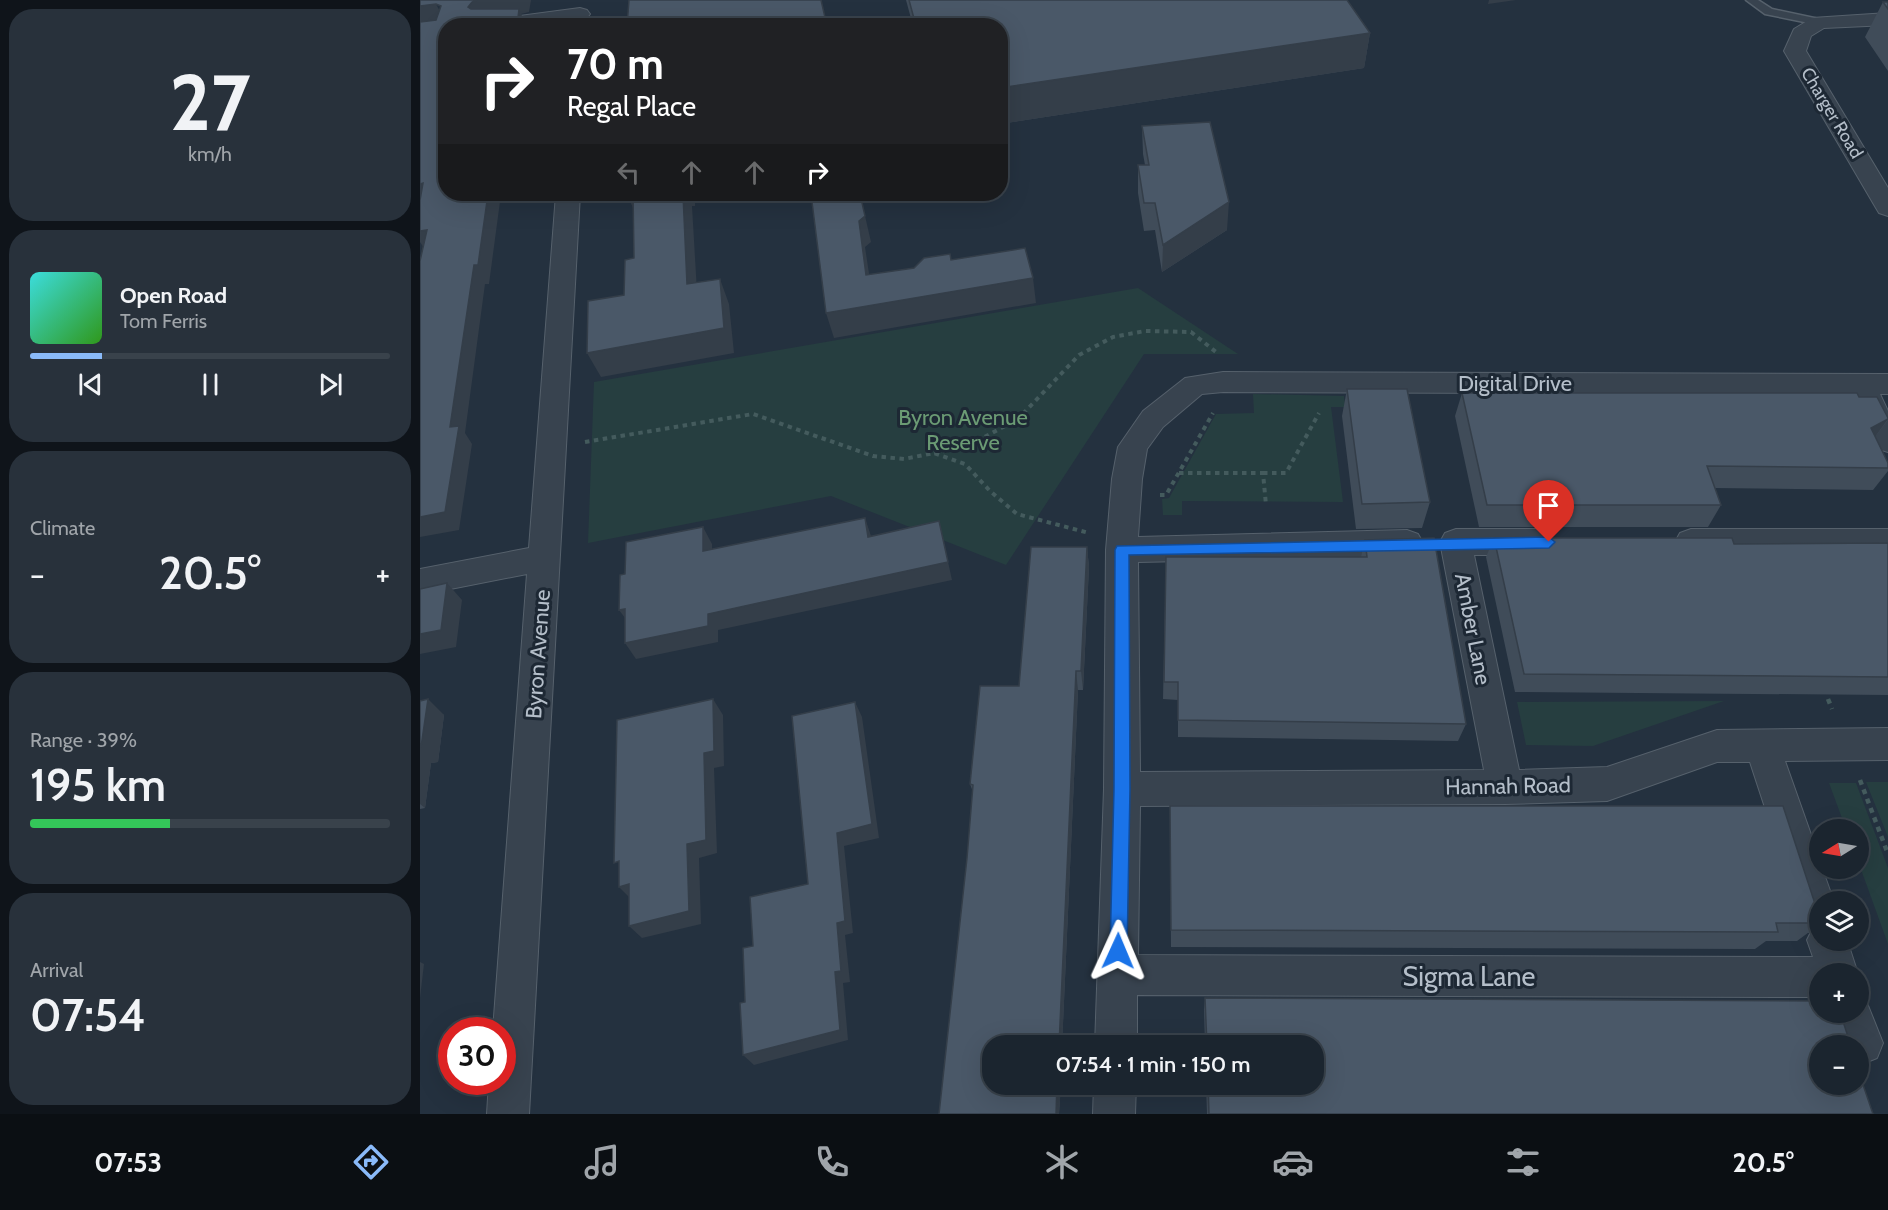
<!DOCTYPE html>
<meta charset="utf-8">
<style>
:root{--surface:#1b252f;--page:#28313b;--text:#f1f3f6;--muted:#a0a5aa;--line:#39424b;--accent:#8abaf9}
body{margin:0;font-family:Cabin,sans-serif;background:var(--page);color:var(--text);height:100vh;display:flex;flex-direction:column;font-size:22px;white-space:nowrap}
*{box-sizing:border-box;margin:0}
p{font-size:20px;color:var(--muted)}
.icon{flex:none;width:33px;height:33px;fill:none;stroke:currentColor;stroke-width:2;stroke-linecap:round;stroke-linejoin:round}
.map{position:relative;flex:1;overflow:hidden}
.panel{display:flex;flex-direction:column;gap:9px;padding:9px;background:#0f141a;width:420px}
.panel>*{flex:none}
.top-card{position:absolute;left:18px;top:18px;width:570px;height:183px;border-radius:24px;box-shadow:0 6px 24px #0002,0 0 0 2px var(--line);background:#202124;color:#fff;overflow:hidden}
.needle{width:39px;rotate:259deg}
.controls{position:absolute;left:1389px;top:819px;display:grid;gap:12px}
.controls a{display:grid;place-items:center;width:60px;height:60px;border-radius:50%;background:var(--surface);box-shadow:0 6px 24px #0002,0 0 0 2px var(--line);font-size:30px}
.speed{position:absolute;left:18px;top:1017px;display:flex;gap:12px;font-size:30px;font-weight:700;text-align:center}
.speed>*{display:grid;place-content:center;width:78px;height:78px;border-radius:50%;background:var(--surface);box-shadow:0 6px 24px #0002,0 0 0 2px var(--line);line-height:1}
.speed .limit{border:9px solid #d22;background:#fff;color:#111}
.pin{position:absolute;display:grid;place-items:center;width:51px;height:51px;color:#fff;margin:-62px -26px;border-radius:50% 50% 50% 0;rotate:-45deg;box-shadow:0 0 6px #0007}
.pin .icon{rotate:45deg}
.me{position:absolute;width:66px;margin:-33px;rotate:1deg;stroke-linejoin:round;filter:drop-shadow(0 0 4px #0008)}
.turn{display:flex;align-items:center;gap:21px;height:126px;padding:0 30px;font-size:27px}
.turn .icon{width:78px;height:78px;stroke-width:2.5}
.turn b{display:block;font-size:42px;line-height:51px}
.lanes{display:flex;align-items:center;height:57px;padding:0 30px;background:#0003;justify-content:center;gap:30px;direction:ltr}
.lanes .off{opacity:.35}
.big{font-size:45px;font-weight:600;line-height:1.1}
.panel .widget{flex:1;display:flex;flex-direction:column;justify-content:center;gap:9px;min-width:0;padding:0 21px;border-radius:24px;background:var(--page)}
.panel .dial{align-items:center;gap:0}
.dial b{font-size:78px;line-height:1}
.song{display:flex;align-items:center;gap:18px}
.cover{width:72px;height:72px;border-radius:9px;background:linear-gradient(135deg,hsl(180 70% 55%),hsl(110 70% 35%))}
.played{height:6px;border-radius:3px;background:linear-gradient(90deg,var(--accent) 20%,var(--line) 20%)}
.keys{display:flex;justify-content:space-around;direction:ltr}
.heat{display:flex;justify-content:space-between;align-items:center;font-size:33px;direction:ltr}
.charge{height:9px;border-radius:4px;background:linear-gradient(90deg,#34c759 39%,var(--line) 0)}
.trip{position:absolute;left:562px;top:1035px;width:342px;height:60px;border-radius:24px;background:var(--surface);box-shadow:0 6px 24px #0002,0 0 0 2px var(--line);font-weight:600;line-height:60px;text-align:center}
.menu{display:flex;height:96px;justify-content:space-around;align-items:center;background:#0b0f13;color:var(--muted)}
.menu .icon{width:42px;height:42px}
.menu .active{color:var(--accent)}
.menu b{font-size:27px;color:var(--text)}
main{display:flex;flex:1;min-height:0}
.map>svg:first-child{display:block}
</style>
<main>
<section class="panel">
<div class="widget dial"><b>27</b><p>km/h</p></div>
<div class="widget">
<div class="song"><i class="cover"></i><div><b>Open Road</b><p>Tom Ferris</p></div></div>
<div class="played"></div>
<div class="keys"><svg class="icon" aria-label="previous" viewBox="0 0 24 24"><path d="M18 5L8 12l10 7zM5 5v14"/></svg><svg class="icon" aria-label="pause" viewBox="0 0 24 24"><path d="M8 5v14M16 5v14"/></svg><svg class="icon" aria-label="next" viewBox="0 0 24 24"><path d="M6 5l10 7-10 7zM19 5v14"/></svg></div>
</div>
<div class="widget"><p>Climate</p>
<div class="heat"><a>−</a><b class="big">20.5°</b><a>+</a></div>
</div>
<div class="widget"><p>Range · 39%</p><b class="big">195 km</b><div class="charge"></div></div>
<div class="widget"><p>Arrival</p><b class="big">07:54</b></div>
</section>
<div class="map">
<svg width="1468" height="1114" viewBox="0 0 1468 1114">
<rect width="100%" height="100%" fill="#24313f"/>
<!-- green -->
<path fill="#263e40" d="M 718,288 L 818,354 L 724,354 L 586,565 L 411,496 L 168,543 L 174,382 Z
M 833,394 L 924,396 L 925,407 L 911,407 L 923,502 L 762,501 L 762,515 L 743,515 L 742,499 L 749,498 L 796,414 L 834,413 Z
M 1304,701 L 1173,746 L 1106,745 L 1097,702 Z
M 1446,782 L 1468,782 L 1468,837 Z
M 1409,783 L 1436,783 L 1468,868 L 1468,944 L 1439,864 L 1438,830 L 1426,829 Z"/>
<g fill="none" stroke-linecap="round" stroke-linejoin="round">
<!-- lane casing -->
<g stroke="#56616c" stroke-width="3">
<path id="lane" d="M 1326,0 L 1338,0 L 1352,9 L 1399,19 L 1404,22 L 1399,25 L 1345,14 Z"/>
</g>
<!-- street casing -->
<g stroke="#56616c" stroke-width="2">
<path id="street" d="M 160,8 L 167,10 L 170,14 L 167,18 L 121,26 L 60,26 L 63,22 L 70,20 Z
M 1468,13 L 1468,25 L 1404,28 L 1391,36 L 1386,51 L 1468,188 L 1468,216 L 1459,213 L 1456,208 L 1364,51 L 1374,29 L 1392,18 Z
M 136,194 L 160,194 L 109,1114 L 67,1114 L 69,1082 L 82,1082 L 82,1030 L 73,1030 L 107,574 L 0,595 L 0,569 L 109,548 Z
M 803,372 L 1468,374 L 1468,394 L 1460,394 L 1468,411 L 1468,452 L 1458,449 L 1431,394 L 803,392 L 782,394 L 743,427 L 727,449 L 722,479 L 718,537 L 987,530 L 998,534 L 1003,543 L 998,552 L 987,556 L 718,562 L 720,772 L 1064,770 L 1020,542 L 1025,533 L 1036,529 L 1116,529 L 1127,533 L 1132,542 L 1127,551 L 1116,555 L 1054,555 L 1099,770 L 1187,767 L 1297,730 L 1468,728 L 1468,760 L 1365,761 L 1400,860 L 1400,868 L 1402,868 L 1414,902 L 1400,902 L 1400,940 L 1427,940 L 1438,974 L 1400,974 L 1400,997 L 717,995 L 717,1046 L 675,1046 L 684,789 L 686,550 L 692,479 L 698,447 L 723,411 L 765,378 ZM 1297,762 L 1330,762 L 1381,917 L 1386,931 L 1391,932 L 1387,940 L 1393,957 L 718,955 L 720,806 L 1085,804 L 1187,801 Z
M 1271,529 L 1468,529 L 1468,555 L 1271,555 L 1260,551 L 1255,542 L 1260,533 Z
M 1438,995 L 1445,998 L 1463,1043 L 1457,1058 L 1442,1064 L 1438,1062 L 1438,1046 L 1422,1046 L 1411,1012 L 1438,1012 Z
M 674,1084 L 716,1084 L 715,1114 L 673,1114 Z"/>
</g>
<!-- path-far1 -->
<path stroke="#445b5d" stroke-width="4" stroke-dasharray="4.5 4.5" stroke-linecap="butt" d="M 165,442 L 333,414 L 453,456 L 484,459 L 514,453 L 545,464 L 570,491 L 597,514 L 669,533
M 514,453 L 546,447 L 598,419 L 659,355 L 693,337 L 725,331 L 771,332 L 796,352
M 759,473 L 843,473 L 846,505
M 843,473 L 866,473 L 899,413
M 740,495 L 746,495 L 793,413"/>
<!-- path -->
<path stroke="#445b5d" stroke-width="4.5" stroke-dasharray="5 5" stroke-linecap="butt" d="M 1408,699 L 1412,709
M 1440,780 L 1468,854"/>
<!-- lane -->
<use href="#lane" fill="#38434f" fill-rule="evenodd"/>
<!-- street -->
<use href="#street" fill="#38434f" fill-rule="evenodd"/>
</g>
<!-- wall -->
<path fill="#404c59" d="M 486,0 L 927,0 L 950,33 L 944,68 L 580,124 L 580,26 L 493,26 Z
M 1463,2 L 1468,2 L 1468,71 L 1445,37 Z
M 722,126 L 807,230 L 742,272 L 735,230 L 724,231 L 718,193 L 718,165 L 725,165 L 723,154 Z
M 927,389 L 1010,502 L 1002,528 L 936,529 L 922,416 Z
M 1042,393 L 1439,397 L 1468,420 L 1455,437 L 1468,463 L 1468,471 L 1453,490 L 1295,488 L 1301,505 L 1288,527 L 1059,527 L 1035,416 Z
M 1074,538 L 1314,544 L 1468,543 L 1468,695 L 1095,692 L 1066,557 Z
M 945,540 L 1046,724 L 1038,741 L 758,737 L 758,700 L 743,699 L 746,557 L 941,557 Z
M 667,547 L 669,567 L 663,690 L 658,690 L 642,1046 L 573,1046 L 641,1084 L 639,1114 L 519,1114 L 547,858 L 553,792 L 550,784 L 599,686 Z
M 0,701 L 24,715 L 18,762 L 11,763 L 5,808 L 0,809 Z
M 750,806 L 1400,919 L 1400,924 L 1377,941 L 1346,941 L 1335,949 L 751,947 Z
M 785,998 L 1453,1114 L 787,1114 L 786,1084 L 894,1084 L 894,1046 L 785,1046 L 784,1009 Z"/>
<!-- shaded-wall -->
<path fill="#343e49" d="M 57,0 L 111,0 L 109,12 L 101,14 L 107,26 L 97,26 L 61,21 L 48,7 L 52,2 Z
M 1069,0 L 1096,0 L 1068,4 Z
M 16,4 L 26,23 L 0,27 L 0,6 Z
M 950,33 L 944,68 L 580,124 L 580,88 Z
M 3,183 L 0,205 L 0,184 Z
M 68,194 L 81,194 L 69,284 L 65,284 L 45,433 L 52,444 L 39,530 L 0,537 L 0,517 L 30,427 L 54,265 Z
M 207,194 L 215,194 L 216,215 Z
M 263,194 L 275,194 L 275,206 L 272,206 L 278,309 L 267,284 Z
M 440,194 L 451,242 L 445,247 L 453,300 L 446,275 L 439,221 Z
M 809,202 L 807,230 L 742,272 L 743,245 Z
M 7,230 L 6,251 L 0,242 L 0,231 Z
M 613,278 L 616,303 L 414,338 L 406,313 Z
M 300,279 L 309,304 L 314,353 L 181,377 L 167,353 Z
M 1468,419 L 1452,441 L 1451,428 Z
M 445,518 L 451,536 L 448,537 Z
M 519,521 L 532,580 L 298,630 L 298,642 L 216,659 L 205,643 L 288,614 Z
M 283,527 L 292,544 L 292,568 L 283,551 Z
M 667,547 L 669,567 L 663,690 L 661,671 Z
M 27,583 L 42,600 L 36,647 L 0,654 L 0,634 Z
M 205,609 L 211,626 L 199,610 Z
M 656,671 L 658,690 L 642,1046 L 639,1046 Z
M 8,699 L 24,715 L 18,762 L 11,763 L 5,808 L 0,804 L 0,747 Z
M 293,699 L 303,715 L 304,766 L 294,768 L 297,853 L 279,858 L 281,924 L 222,938 L 209,926 L 267,844 Z
M 435,702 L 442,717 L 459,838 L 424,846 L 433,933 L 425,935 L 430,982 L 423,983 L 428,1040 L 334,1065 L 323,1055 L 415,972 L 417,923 L 417,833 Z
M 209,884 L 212,900 L 199,887 Z
M 0,962 L 4,964 L 0,998 Z
M 637,1084 L 641,1084 L 639,1114 L 636,1114 Z"/>
<!-- building -->
<path fill="#4a5868" stroke="#343e49" stroke-width="1.5" d="M 0,0 L 57,0 L 52,2 L 48,7 L 51,9 L 99,9 L 97,26 L 26,26 L 26,194 L 68,194 L 58,265 L 54,265 L 30,427 L 39,426 L 25,512 L 0,517 L 0,261 L 7,230 L 0,231 L 0,200 L 3,183 L 0,184 L 0,22 L 16,20 L 21,6 L 16,4 L 0,6 Z
M 209,0 L 401,0 L 407,26 L 207,26 Z
M 489,0 L 927,0 L 950,33 L 580,88 L 580,26 L 496,26 Z
M 1463,2 L 1468,2 L 1468,9 Z
M 790,122 L 809,202 L 743,245 L 735,203 L 724,203 L 718,165 L 729,165 L 722,126 Z
M 213,194 L 263,194 L 267,284 L 300,279 L 304,328 L 167,353 L 168,301 L 204,295 L 205,260 L 214,258 Z
M 391,194 L 440,194 L 445,216 L 439,221 L 446,275 L 494,268 L 504,258 L 530,254 L 531,260 L 605,248 L 613,278 L 406,313 Z
M 927,389 L 987,389 L 1010,502 L 942,504 Z
M 1042,393 L 1437,393 L 1439,397 L 1457,397 L 1468,418 L 1468,419 L 1451,428 L 1468,463 L 1468,468 L 1287,466 L 1301,505 L 1067,505 Z
M 445,518 L 448,537 L 519,521 L 528,562 L 288,614 L 288,626 L 205,643 L 205,609 L 199,610 L 200,575 L 205,574 L 206,542 L 283,527 L 283,551 Z
M 1014,538 L 1046,724 L 758,720 L 758,682 L 744,682 L 746,557 L 947,557 L 945,540 Z
M 1074,538 L 1312,538 L 1314,544 L 1468,543 L 1468,677 L 1104,674 Z
M 611,547 L 667,547 L 661,671 L 656,671 L 639,1046 L 573,1046 L 573,1084 L 637,1084 L 636,1114 L 519,1114 L 547,858 L 553,785 L 550,784 L 560,686 L 599,686 Z
M 27,583 L 21,630 L 0,634 L 0,589 Z
M 8,699 L 1,747 L 0,747 L 0,701 Z
M 293,699 L 294,751 L 284,753 L 286,840 L 267,844 L 269,911 L 209,926 L 209,884 L 199,887 L 199,861 L 194,863 L 197,720 Z
M 435,702 L 452,824 L 417,833 L 425,921 L 417,923 L 421,971 L 415,972 L 420,1030 L 323,1055 L 320,1003 L 325,1002 L 323,948 L 333,946 L 330,897 L 388,884 L 372,716 Z
M 750,806 L 1363,806 L 1400,919 L 1400,923 L 1356,923 L 1358,932 L 751,930 Z
M 785,998 L 1400,1001 L 1400,1012 L 1420,1012 L 1431,1046 L 1400,1046 L 1400,1084 L 1438,1084 L 1438,1070 L 1453,1114 L 789,1114 L 788,1084 L 894,1084 L 894,1046 L 787,1046 Z"/>
<!-- route -->
<path fill="#1a73e8" stroke="#114b97" stroke-width="1.5" d="M 1129,537 L 1135,542 L 1129,548 L 709,555 L 710,789 L 707,951 L 704,957 L 698,960 L 692,957 L 690,951 L 694,789 L 695,550 L 697,546 Z"/>
<g text-anchor="middle" dominant-baseline="central" stroke-width="6" stroke-linejoin="round" paint-order="stroke">
<!-- far-street labels -->
<g font-size="18" fill="#b4bec9" stroke="#1d2834">
<text transform="translate(1412 113) rotate(59)">Charger Road</text>
</g>
<!-- street labels -->
<g font-size="22" fill="#b4bec9" stroke="#1d2834">
<text x="1095" y="383">Digital Drive</text>
<text transform="translate(1053 629) rotate(79)">Amber Lane</text>
<text transform="translate(118 654) rotate(-86)">Byron Avenue</text>
<text transform="translate(1088 786) rotate(-1)">Hannah Road</text>
</g>
<!-- park labels -->
<g font-size="22" fill="#6b9b74" stroke="#1d2834">
<text x="543" y="417">Byron Avenue<tspan x="543" dy="25">Reserve</tspan></text>
</g>
<!-- near-street labels -->
<g font-size="27" fill="#b4bec9" stroke="#1d2834">
<text x="1049" y="976">Sigma Lane</text>
</g>
</g>
</svg>
<div class="controls">
<a><svg class="needle" viewBox="-14 -14 28 28"><path d="M0-13l5 13h-10z" fill="#e53935"/><path d="M0 13l5-13h-10z" fill="#a0a5aa"/></svg></a>
<a><svg class="icon" aria-label="layers" viewBox="0 0 24 24"><path d="M12 4l9 5-9 5-9-5zM3 14l9 5 9-5"/></svg></a>
<a>+</a>
<a>−</a>
</div>
<div class="speed"><div class="limit">30</div></div>
<div class="pin" style="left:1129px;top:542px;background:#d93025"><svg class="icon" aria-label="arrive" viewBox="0 0 24 24"><path d="M6 21V4h12l-3 4 3 4H6"/></svg></div>
<svg class="me" style="left:698px;top:951px" viewBox="-20 -20 40 40"><path d="M0-17L14 15 0 8-14 15z" fill="#1a73e8" stroke="#fff" stroke-width="4"/></svg>
<div class="trip">07:54 · 1 min · 150 m</div>
<div class="top-card">
<div class="turn"><svg class="icon" aria-label="right" viewBox="0 0 24 24"><path d="M7 20v-9h11M14 6l5 5-5 5"/></svg><div><b>70 m</b>Regal Place</div></div>
<div class="lanes"><svg class="icon off" aria-label="left" viewBox="0 0 24 24"><path d="M17 20v-9H6M10 6l-5 5 5 5"/></svg><svg class="icon off" aria-label="ahead" viewBox="0 0 24 24"><path d="M12 20V5M6 11l6-6 6 6"/></svg><svg class="icon off" aria-label="ahead" viewBox="0 0 24 24"><path d="M12 20V5M6 11l6-6 6 6"/></svg><svg class="icon" aria-label="right" viewBox="0 0 24 24"><path d="M7 20v-9h11M14 6l5 5-5 5"/></svg></div>
</div>
</div>
</main>
<nav class="menu">
<b>07:53</b>
<svg class="icon active" aria-label="directions" viewBox="0 0 24 24"><path d="M12 3l9 9-9 9-9-9zM9 14v-3h6M13 9l2 2-2 2"/></svg>
<svg class="icon" aria-label="music" viewBox="0 0 24 24"><path d="M9 18V5l10-2v13"/><circle cx="6" cy="18" r="3"/><circle cx="16" cy="16" r="3"/></svg>
<svg class="icon" aria-label="phone" viewBox="0 0 24 24"><path d="M5 4h4l2 5-3 2q2 4 5 5l2-3 5 2v4C11 20 4 13 5 4z"/></svg>
<svg class="icon" aria-label="climate" viewBox="0 0 24 24"><path d="M12 3v18M4 7l16 10M4 17L20 7"/></svg>
<svg class="icon" aria-label="car" viewBox="0 0 24 24"><path d="M5 17H2v-5l4-1 3-4h7l3 4 3 1v5h-3M9 17h6M6 11h13"/><circle cx="7" cy="17" r="2"/><circle cx="17" cy="17" r="2"/></svg>
<svg class="icon" aria-label="filters" viewBox="0 0 24 24"><path d="M4 7h16M4 17h16"/><circle cx="9" cy="7" r="2"/><circle cx="15" cy="17" r="2"/></svg>
<b>20.5°</b>
</nav>
